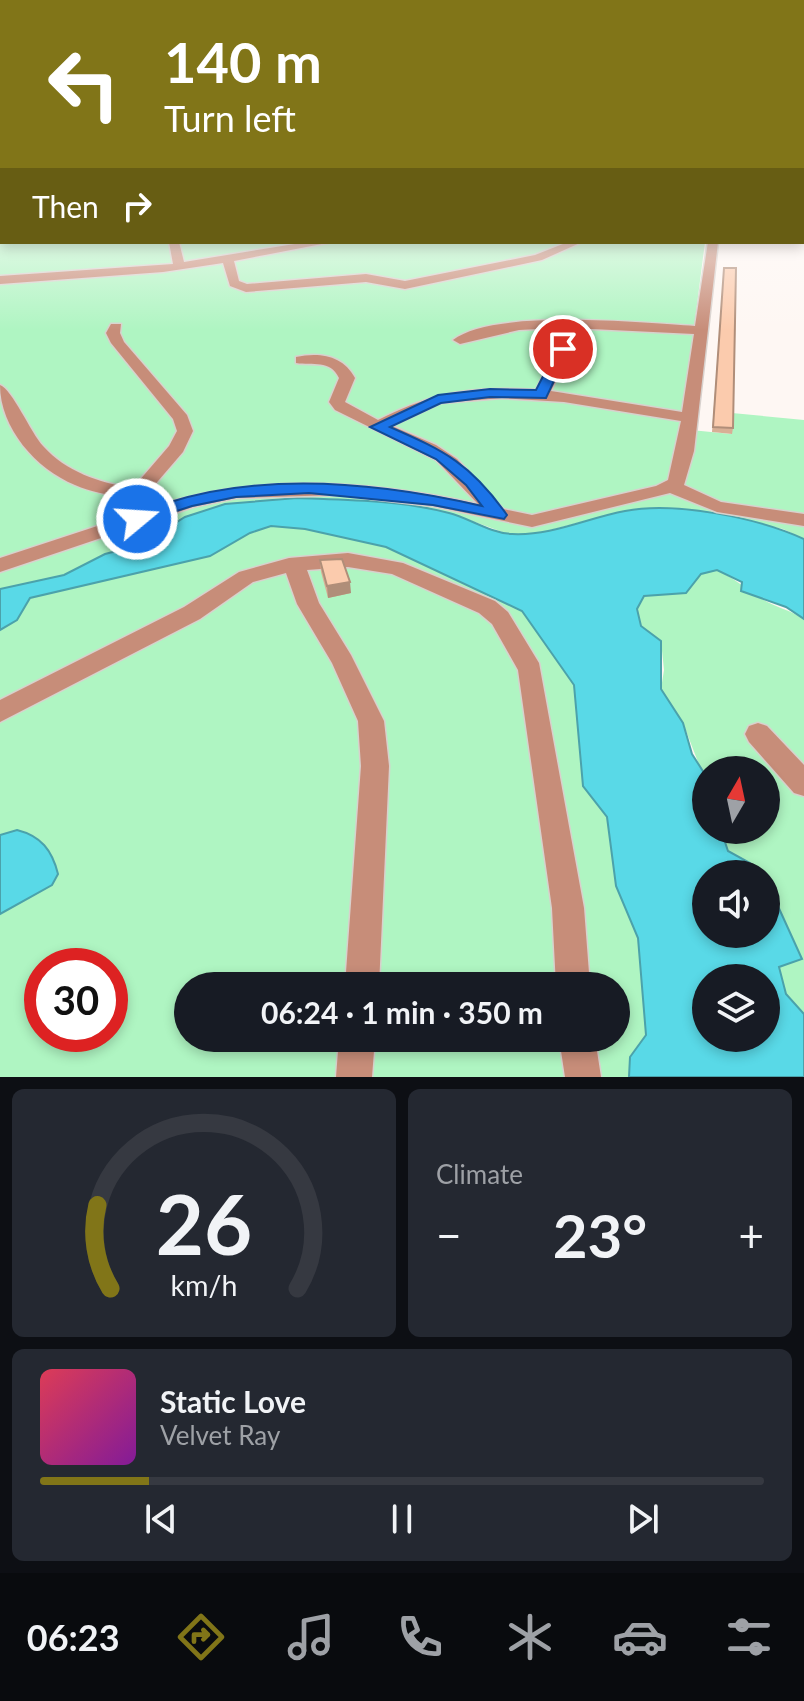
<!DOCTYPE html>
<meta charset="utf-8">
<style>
:root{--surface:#171b24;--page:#242831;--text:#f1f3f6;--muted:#9ea1a6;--line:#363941;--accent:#817518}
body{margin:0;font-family:Lato,sans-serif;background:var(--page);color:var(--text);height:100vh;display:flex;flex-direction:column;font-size:30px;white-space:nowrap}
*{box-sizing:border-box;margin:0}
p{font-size:26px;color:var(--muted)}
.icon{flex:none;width:44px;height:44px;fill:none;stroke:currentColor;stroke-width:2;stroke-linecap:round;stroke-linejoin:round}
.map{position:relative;height:1077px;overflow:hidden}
.sheet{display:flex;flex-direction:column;gap:12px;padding:12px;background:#0d0f14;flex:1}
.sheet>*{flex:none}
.top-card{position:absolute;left:0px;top:0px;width:804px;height:244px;box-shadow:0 4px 12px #0003;background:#817518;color:#fff;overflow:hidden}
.needle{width:52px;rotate:9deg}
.tools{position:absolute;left:692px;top:756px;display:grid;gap:16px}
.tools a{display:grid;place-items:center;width:88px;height:88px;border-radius:50%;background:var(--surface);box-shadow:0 4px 12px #0003;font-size:40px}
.speed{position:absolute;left:24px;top:948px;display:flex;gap:16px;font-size:40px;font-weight:700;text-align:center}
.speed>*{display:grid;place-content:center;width:104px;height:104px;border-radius:50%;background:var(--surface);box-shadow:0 4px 12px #0003;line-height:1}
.speed .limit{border:12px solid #d22;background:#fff;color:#111}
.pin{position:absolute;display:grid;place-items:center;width:68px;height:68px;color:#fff;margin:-34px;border:4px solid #fff;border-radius:50%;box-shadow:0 2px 8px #0007}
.me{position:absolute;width:88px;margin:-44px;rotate:72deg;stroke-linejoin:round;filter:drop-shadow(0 0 6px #0008)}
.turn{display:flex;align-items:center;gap:28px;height:168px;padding:0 32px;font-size:36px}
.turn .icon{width:104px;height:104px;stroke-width:2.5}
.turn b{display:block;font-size:56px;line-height:68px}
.then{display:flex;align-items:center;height:76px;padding:0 32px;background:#0003;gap:16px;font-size:30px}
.big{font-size:60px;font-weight:700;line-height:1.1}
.sheet .tile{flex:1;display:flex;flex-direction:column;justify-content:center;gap:12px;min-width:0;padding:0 28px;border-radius:12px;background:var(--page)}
.sheet .dial{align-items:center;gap:0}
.dial svg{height:208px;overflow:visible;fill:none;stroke:var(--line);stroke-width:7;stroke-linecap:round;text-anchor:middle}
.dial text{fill:var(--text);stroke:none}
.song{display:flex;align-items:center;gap:24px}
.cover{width:96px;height:96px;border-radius:12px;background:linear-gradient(135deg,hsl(350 70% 55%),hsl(290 70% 35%))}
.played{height:8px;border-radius:4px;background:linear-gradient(90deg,var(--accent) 15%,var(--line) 15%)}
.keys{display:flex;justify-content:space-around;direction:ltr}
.heat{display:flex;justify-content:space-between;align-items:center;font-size:44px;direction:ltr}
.sheet .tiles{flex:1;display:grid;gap:12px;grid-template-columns:1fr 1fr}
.tile:last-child{grid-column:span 2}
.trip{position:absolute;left:174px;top:972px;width:456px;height:80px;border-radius:40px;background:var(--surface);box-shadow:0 4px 12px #0003;font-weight:700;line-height:80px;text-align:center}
.tabs{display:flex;height:128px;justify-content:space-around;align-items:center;background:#090b0e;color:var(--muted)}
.tabs .icon{width:56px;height:56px}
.tabs .active{color:var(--accent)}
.tabs b{font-size:36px;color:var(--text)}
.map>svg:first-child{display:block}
</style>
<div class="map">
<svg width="804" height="1077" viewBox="0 0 804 1077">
<rect width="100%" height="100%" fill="#fef7f3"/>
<!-- green -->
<path fill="#aff5c2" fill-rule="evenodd" d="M 0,179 L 2,242 L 705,242 L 681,429 L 731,434 L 732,413 L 804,420 L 804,539 L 783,529 L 738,519 L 656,508 L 623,511 L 535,534 L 508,534 L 450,513 L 410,506 L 349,500 L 225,504 L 185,517 L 140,545 L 105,554 L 64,575 L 0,589 Z
M 271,526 L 305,529 L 386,547 L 522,611 L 574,685 L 583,786 L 607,817 L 616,885 L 638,938 L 646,1035 L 630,1057 L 629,1077 L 0,1077 L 0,914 L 52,885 L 17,830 L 0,835 L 0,630 L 17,620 L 30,598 L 210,556 L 250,533 ZM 42,966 L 110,966 L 110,1034 L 42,1034 ZM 188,986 L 616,986 L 616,1038 L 188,1038 Z
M 717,570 C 734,578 746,589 762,599 C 775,607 790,610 804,619 L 804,1014 L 786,994 L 779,966 L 802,958 L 780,916 L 766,874 L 760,874 L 750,863 L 728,852 L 721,830 L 766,830 L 766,770 L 706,770 L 706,776 L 703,775 L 683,723 L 661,689 L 664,670 L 661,641 L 641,626 L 637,609 L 643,596 L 686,593 L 701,573 Z"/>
<!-- water -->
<path fill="#59d9e7" stroke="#4ba2ab" stroke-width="2" fill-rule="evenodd" d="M 297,498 C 346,500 400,500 449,513 C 469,518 490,533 512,534 C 552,536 587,518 625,511 C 675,501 758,518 804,539 L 804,619 L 786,607 L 741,591 L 742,582 L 717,570 L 701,574 L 686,593 L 644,596 L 637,609 L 641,626 L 661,641 L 661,689 L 683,723 L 692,754 L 706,776 L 706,830 L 721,830 L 728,851 L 750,863 L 760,874 L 706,874 L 706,934 L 766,934 L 767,882 L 802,959 L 779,967 L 786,994 L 804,1014 L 804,1077 L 629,1077 L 630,1057 L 646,1035 L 638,938 L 616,886 L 607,817 L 583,786 L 574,685 L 522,611 L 386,547 L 305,529 L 271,526 L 250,533 L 210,556 L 30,598 L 17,620 L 0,630 L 0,589 L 64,575 L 105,554 L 140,545 L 185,517 L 225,504 ZM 706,978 L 766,978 L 766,1038 L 706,1038 Z
M 17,830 C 41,836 52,850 58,874 L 52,885 L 0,914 L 0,835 Z"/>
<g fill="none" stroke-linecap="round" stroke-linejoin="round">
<!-- minor casing -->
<g stroke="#d8d1cd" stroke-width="3">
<path id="minor" d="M 802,186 L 804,186 L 804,192 L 802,192 Z
M 0,202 L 2,202 L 2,208 L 0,208 Z
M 0,225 L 2,225 L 0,232 Z
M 169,242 L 179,242 L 184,262 L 307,242 L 332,242 L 234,261 L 239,281 L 247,284 L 366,274 L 405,281 L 535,255 L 568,242 L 582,242 L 542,260 L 405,289 L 366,282 L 246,292 L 230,286 L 223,263 L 163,272 L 0,284 L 0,276 L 173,264 Z
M 708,242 L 718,242 L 694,451 L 684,485 L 721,502 L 804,514 L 804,526 L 717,512 L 670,493 L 532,527 L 433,506 L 338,495 L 236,498 L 193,507 L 0,572 L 0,558 L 146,510 C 137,508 133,500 124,498 C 107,494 91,492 75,485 C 36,469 0,428 0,385 C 12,389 31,433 43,446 C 67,473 98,481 132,489 L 169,446 L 177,431 L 173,419 L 111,343 L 106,333 L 111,324 L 121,324 L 120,333 L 124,342 L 187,415 L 193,431 L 183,452 L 146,495 L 155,504 L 153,507 C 259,472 371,481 478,504 L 436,460 L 335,410 L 329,402 L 339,378 C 330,359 313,366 296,363 L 296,357 C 319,352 343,355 355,378 L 345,402 L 378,420 C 432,392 475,386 536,390 L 556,349 L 557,328 L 519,330 L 460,344 L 453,340 C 494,308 642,323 695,326 ZM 571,328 L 694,334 L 682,412 L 551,391 L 570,349 ZM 502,398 L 564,402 L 681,421 L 668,480 L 656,486 L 532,515 L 503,509 L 457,459 L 436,445 L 392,426 L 441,403 Z
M 348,553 L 403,563 L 495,601 L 508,612 L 539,663 L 584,908 L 590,986 L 556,986 L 552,908 L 518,670 L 492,624 L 479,613 L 392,574 L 348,567 L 307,570 L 319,603 L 351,655 L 384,721 L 389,766 L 379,986 L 345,986 L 361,766 L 358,721 L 332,663 L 297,604 L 286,573 L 253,582 L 200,619 L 0,722 L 0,700 L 184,607 L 239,572 L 289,558 Z
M 758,723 L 767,726 L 804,765 L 804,796 L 794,793 L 749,742 L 745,734 L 749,726 Z
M 339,1038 L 375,1038 L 372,1077 L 336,1077 Z
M 559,1038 L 595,1038 L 601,1077 L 565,1077 Z"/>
</g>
<!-- minor -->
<use href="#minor" fill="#c78d79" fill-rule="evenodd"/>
</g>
<!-- wall -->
<path fill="#d8af95" d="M 724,268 L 733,428 L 732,434 L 712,432 Z
M 320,560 L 351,593 L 328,598 L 321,572 Z"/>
<!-- shaded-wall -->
<path fill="#b08e79" d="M 350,582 L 351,593 L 328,598 L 327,586 Z"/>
<!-- building -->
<path fill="#fbcbad" stroke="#b08e79" stroke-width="2" d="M 724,268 L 736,268 L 733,428 L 713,427 Z
M 342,559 L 350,582 L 327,586 L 320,560 Z"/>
<!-- sky -->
<linearGradient id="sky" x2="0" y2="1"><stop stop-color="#6fc3e8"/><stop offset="0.54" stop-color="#fffbfa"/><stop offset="1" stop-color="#fffbfa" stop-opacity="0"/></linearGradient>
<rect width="804" height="330" fill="url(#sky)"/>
<!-- route -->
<path fill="#1a73e8" stroke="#114b97" stroke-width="2" d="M 563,345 L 569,349 L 546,398 L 490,397 L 441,403 L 390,427 C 445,451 471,464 507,515 L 504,519 L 433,505 L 309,493 L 236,497 L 192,506 L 137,524 L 128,519 C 136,509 155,507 167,503 C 267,471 382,483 482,506 L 466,485 L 436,459 L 370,427 L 438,395 L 490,389 L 536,390 L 557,349 Z"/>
</svg>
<div class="tools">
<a><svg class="needle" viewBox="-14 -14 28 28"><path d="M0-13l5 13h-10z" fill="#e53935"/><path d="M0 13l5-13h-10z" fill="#9ea1a6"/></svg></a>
<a><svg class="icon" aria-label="sound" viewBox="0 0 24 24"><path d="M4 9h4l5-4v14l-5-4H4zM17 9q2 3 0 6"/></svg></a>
<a><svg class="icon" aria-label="layers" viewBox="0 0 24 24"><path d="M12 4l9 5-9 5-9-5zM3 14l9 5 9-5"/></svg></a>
</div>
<div class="speed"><div class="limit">30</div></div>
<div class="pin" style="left:563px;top:349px;background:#d93025"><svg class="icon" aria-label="arrive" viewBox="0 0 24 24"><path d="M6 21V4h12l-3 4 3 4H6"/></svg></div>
<svg class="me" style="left:137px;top:519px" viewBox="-20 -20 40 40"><circle r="17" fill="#1a73e8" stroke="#fff" stroke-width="3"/><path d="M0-11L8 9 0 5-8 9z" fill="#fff"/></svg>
<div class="trip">06:24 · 1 min · 350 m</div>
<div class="top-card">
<div class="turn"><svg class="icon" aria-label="left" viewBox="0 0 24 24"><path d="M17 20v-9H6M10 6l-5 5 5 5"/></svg><div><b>140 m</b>Turn left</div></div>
<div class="then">Then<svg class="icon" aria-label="right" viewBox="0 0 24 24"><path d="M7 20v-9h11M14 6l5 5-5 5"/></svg></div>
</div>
</div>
<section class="sheet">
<div class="tiles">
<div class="tile dial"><svg viewBox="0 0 100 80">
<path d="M14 69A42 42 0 1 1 86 69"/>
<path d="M14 69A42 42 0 0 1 9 37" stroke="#817518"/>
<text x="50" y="56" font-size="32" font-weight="700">26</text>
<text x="50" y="72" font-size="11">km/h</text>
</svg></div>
<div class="tile"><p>Climate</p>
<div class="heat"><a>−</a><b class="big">23°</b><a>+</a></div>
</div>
<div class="tile">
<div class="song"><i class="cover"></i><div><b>Static Love</b><p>Velvet Ray</p></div></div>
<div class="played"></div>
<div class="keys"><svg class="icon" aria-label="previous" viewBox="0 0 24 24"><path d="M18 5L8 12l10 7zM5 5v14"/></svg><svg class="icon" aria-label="pause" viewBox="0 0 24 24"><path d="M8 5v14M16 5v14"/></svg><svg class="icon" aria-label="next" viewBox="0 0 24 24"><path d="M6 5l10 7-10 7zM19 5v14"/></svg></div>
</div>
</div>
</section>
<nav class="tabs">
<b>06:23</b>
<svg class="icon active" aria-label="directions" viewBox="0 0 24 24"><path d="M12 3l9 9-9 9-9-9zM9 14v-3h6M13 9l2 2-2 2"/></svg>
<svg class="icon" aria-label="music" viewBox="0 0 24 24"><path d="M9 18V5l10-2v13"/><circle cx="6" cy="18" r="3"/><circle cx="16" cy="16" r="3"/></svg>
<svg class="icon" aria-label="phone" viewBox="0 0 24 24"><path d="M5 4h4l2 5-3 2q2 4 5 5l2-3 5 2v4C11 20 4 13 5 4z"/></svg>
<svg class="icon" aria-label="climate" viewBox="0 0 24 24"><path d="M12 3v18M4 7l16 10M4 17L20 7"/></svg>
<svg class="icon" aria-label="car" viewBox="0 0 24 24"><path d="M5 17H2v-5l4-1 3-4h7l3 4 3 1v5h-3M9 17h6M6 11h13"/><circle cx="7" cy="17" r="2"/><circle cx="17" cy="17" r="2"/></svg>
<svg class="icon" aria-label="filters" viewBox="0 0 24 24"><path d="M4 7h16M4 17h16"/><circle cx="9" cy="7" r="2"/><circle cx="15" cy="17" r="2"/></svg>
</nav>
